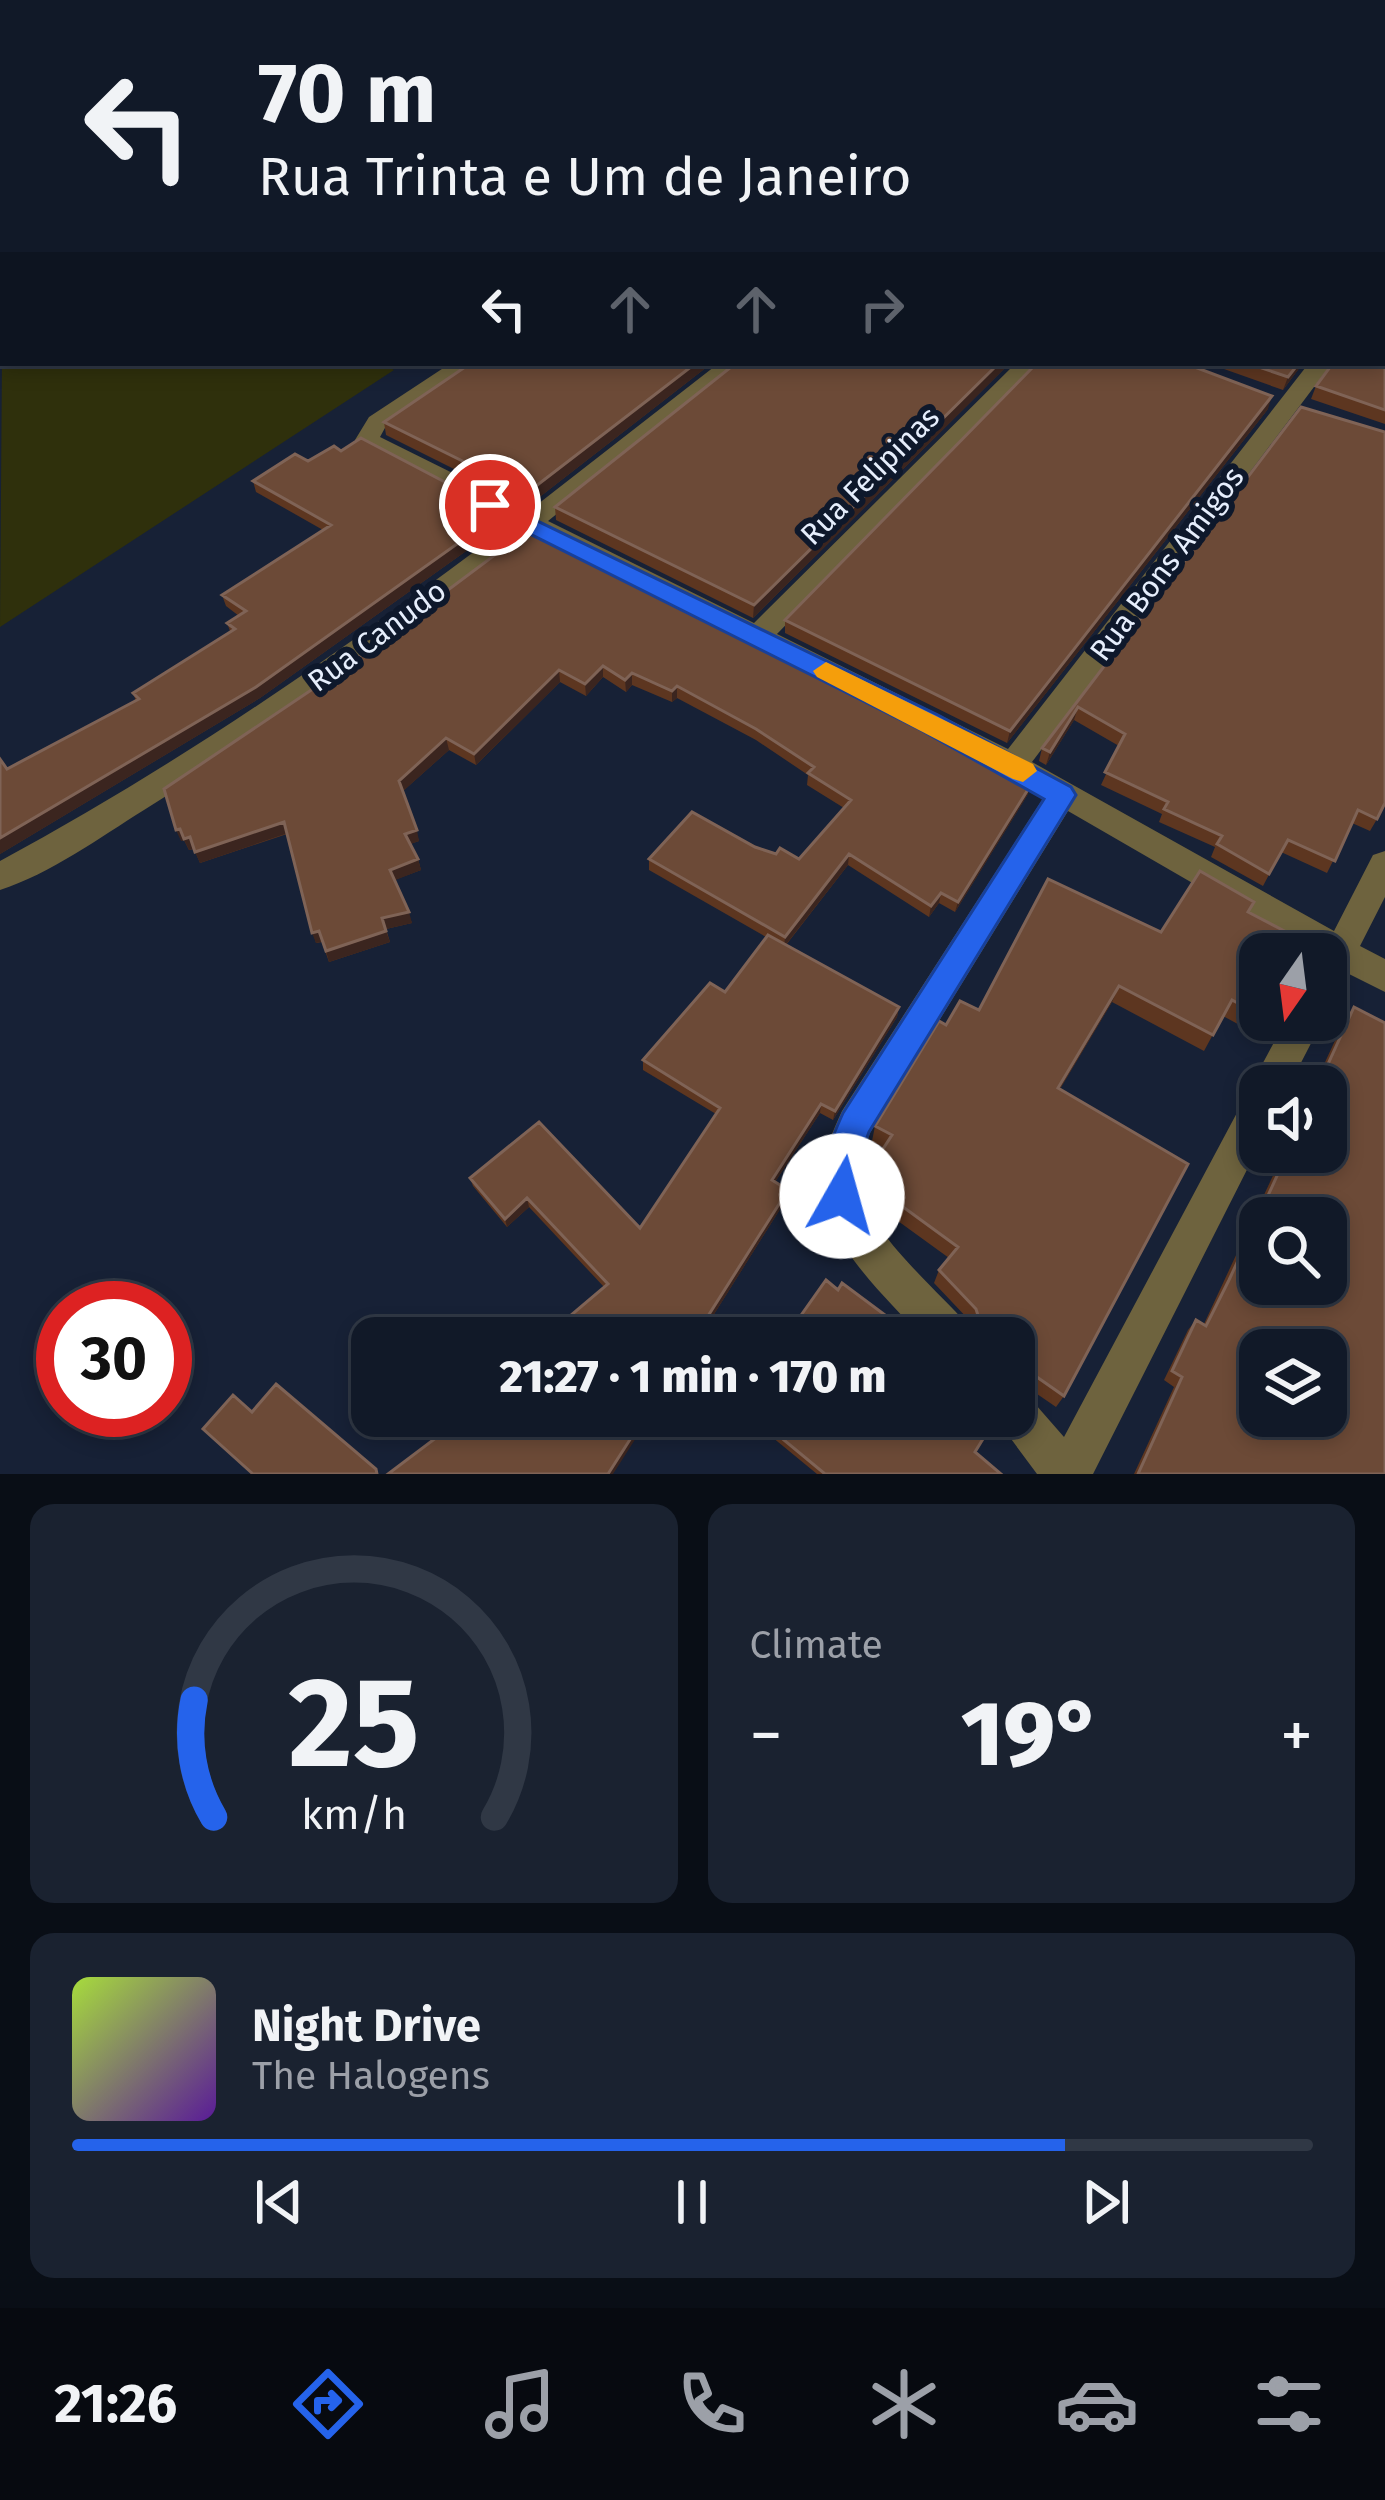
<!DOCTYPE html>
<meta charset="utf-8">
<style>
:root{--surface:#111928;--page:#1a2230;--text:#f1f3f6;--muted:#9ca0a8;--line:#303845;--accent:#2563eb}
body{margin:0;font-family:"Fira Sans",sans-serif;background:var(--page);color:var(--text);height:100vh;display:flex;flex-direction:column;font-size:45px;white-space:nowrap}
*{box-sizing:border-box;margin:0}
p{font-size:39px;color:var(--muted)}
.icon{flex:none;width:66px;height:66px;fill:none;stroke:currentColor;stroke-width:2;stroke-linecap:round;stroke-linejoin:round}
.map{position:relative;height:1474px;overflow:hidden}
.sheet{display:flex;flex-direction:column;gap:30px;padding:30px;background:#090e16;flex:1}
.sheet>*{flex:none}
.top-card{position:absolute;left:0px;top:0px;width:1386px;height:366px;box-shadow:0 6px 18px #0003,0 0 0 3px var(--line);background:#111928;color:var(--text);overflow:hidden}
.needle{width:78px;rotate:194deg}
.fabs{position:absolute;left:1239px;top:933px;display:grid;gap:24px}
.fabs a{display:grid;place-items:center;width:108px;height:108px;border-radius:24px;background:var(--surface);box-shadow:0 6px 18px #0003,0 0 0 3px var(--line);font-size:60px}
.speed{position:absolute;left:36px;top:1281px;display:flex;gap:24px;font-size:60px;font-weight:700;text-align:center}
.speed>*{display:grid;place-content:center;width:156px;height:156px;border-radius:50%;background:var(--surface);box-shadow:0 6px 18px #0003,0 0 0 3px var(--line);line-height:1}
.speed .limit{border:18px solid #d22;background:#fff;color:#111}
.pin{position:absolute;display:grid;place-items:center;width:102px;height:102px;color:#fff;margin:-51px;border:6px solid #fff;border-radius:50%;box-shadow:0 3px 12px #0007}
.me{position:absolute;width:132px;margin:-66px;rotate:7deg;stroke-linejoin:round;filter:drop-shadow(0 0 9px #0008)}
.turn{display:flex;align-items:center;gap:42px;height:252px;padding:0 60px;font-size:54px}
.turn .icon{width:156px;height:156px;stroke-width:2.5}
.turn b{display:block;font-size:84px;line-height:102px}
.lanes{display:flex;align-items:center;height:114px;padding:0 60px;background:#0003;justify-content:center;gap:60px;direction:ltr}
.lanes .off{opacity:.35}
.big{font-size:90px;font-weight:800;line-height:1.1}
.sheet .widget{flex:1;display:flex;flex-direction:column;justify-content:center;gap:18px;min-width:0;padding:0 42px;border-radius:24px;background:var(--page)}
.sheet .dial{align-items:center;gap:0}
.dial svg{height:312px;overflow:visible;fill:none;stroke:var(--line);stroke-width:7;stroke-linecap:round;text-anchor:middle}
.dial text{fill:var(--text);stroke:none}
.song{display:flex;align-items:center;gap:36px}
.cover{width:144px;height:144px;border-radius:18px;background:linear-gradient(135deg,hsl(80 70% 55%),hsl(270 70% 35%))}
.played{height:12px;border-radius:6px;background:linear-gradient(90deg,var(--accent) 80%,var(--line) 80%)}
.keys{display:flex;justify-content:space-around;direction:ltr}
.heat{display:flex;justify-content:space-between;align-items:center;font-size:66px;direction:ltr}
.sheet .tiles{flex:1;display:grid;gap:30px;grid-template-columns:1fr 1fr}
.widget:last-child{grid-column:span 2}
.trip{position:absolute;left:351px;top:1317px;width:684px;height:120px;border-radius:24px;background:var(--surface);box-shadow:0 6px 18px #0003,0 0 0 3px var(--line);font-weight:800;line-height:120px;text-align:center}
.menu{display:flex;height:192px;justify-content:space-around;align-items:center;background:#070a10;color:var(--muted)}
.menu .icon{width:84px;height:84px}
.menu .active{color:var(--accent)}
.menu b{font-size:54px;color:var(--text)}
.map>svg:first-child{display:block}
</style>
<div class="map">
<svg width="1385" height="1474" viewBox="0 0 1385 1474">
<rect width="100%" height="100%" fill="#172136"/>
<!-- green -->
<path fill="#2f300c" d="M 3,222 L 3,363 L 381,363 L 394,370 L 0,627 Z"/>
<!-- water -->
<path fill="#031216" d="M 0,0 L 303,0 L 3,3 L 0,223 Z"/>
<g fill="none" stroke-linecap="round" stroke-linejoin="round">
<!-- minor -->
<path fill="#6e633e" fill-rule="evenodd" d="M 451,363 L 477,363 L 386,426 L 380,437 L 529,511 L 719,363 L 744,363 L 548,521 L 754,623 L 1016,363 L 1040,363 L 777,634 L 1008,749 L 1309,363 L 1332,363 L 1032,762 L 1334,931 L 1373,855 L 1385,851 L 1385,897 L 1360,946 L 1385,959 L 1385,992 L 1347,973 L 1338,990 L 1326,994 L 1326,954 L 1315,954 L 1068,811 L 870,1133 C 864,1151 857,1170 861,1189 C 869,1232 937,1290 966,1323 L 972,1338 L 923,1338 C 885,1296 817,1236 821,1174 C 823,1152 833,1131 842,1111 L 1044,797 L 532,534 C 407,632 279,726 144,810 C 99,838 50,874 0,890 L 0,861 C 181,763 348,648 512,523 L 355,440 L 369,417 Z
M 1286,1020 L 1323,1020 L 1289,1086 L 1260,1086 L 1260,1144 L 1093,1474 L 1037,1474 L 994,1416 L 1014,1416 L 1014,1390 L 1029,1397 L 1064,1437 L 1247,1094 L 1254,1091 L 1257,1074 Z"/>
</g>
<!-- wall -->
<path fill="#5d3620" d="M 1383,58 L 1385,59 L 1385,424 L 1311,399 L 1316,386 L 1383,363 Z
M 471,363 L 712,363 L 528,506 L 386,435 L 384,422 Z
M 1010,363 L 753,618 L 556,520 L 555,507 Z
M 1207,363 L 1303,363 L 1283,390 Z
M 1301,407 L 1377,819 L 1370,831 L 1352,823 L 1327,873 L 1281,852 L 1263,886 L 1211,857 L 1215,847 L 1159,822 L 1162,814 L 1101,785 L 1119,746 L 1074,720 L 1046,765 L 1039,761 L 1042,748 Z
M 1268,409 L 1007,743 L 785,633 L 785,620 Z
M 341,451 L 502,512 L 504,524 L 260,698 L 0,854 L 0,759 L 7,769 L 136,701 L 133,693 L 230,631 L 227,623 L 239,616 L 226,606 L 222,595 L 323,530 L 256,492 L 253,481 Z
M 531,528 L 1028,794 L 955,912 L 939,903 L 929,917 L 848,865 L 786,945 L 899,1007 L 897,1017 L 833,1120 L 820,1113 L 775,1182 L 787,1198 L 699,1338 L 544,1338 L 604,1287 L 529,1207 L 507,1227 L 473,1186 L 470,1178 L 640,1228 L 716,1114 L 643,1070 L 643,1060 L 725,992 L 766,937 L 649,870 L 649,859 L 755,847 L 799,859 L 844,808 L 807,785 L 808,775 L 756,740 L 677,698 L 672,702 L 632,685 L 626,692 L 603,677 L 586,696 L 560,682 L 476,765 L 449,750 L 403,791 L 419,841 L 410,844 L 418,859 L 421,870 L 394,880 L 412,923 L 386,929 L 390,942 L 329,962 L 322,942 L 316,943 L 287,834 L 200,863 L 194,849 L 189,850 L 184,840 L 181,841 L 341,670 Z
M 1248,912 L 1260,1006 L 1247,1029 L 1223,1016 L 1204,1051 L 1112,1002 L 1060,1089 L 1064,1396 L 1056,1407 L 1014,1378 L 1014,1338 L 967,1338 L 970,1330 L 973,1330 L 970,1321 L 934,1283 L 939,1270 L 949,1258 L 869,1200 L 865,1186 L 868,1172 L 884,1148 L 872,1141 L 875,1126 L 946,1025 L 1161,932 Z
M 1354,1007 L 1385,1474 L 1134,1474 L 1174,1387 L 1164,1380 L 1188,1330 L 1196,1320 L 1204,1324 L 1284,1152 L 1326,1152 L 1326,1086 L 1314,1086 L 1345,1019 Z
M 773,1431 L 975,1452 L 1001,1474 L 817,1474 L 772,1437 Z"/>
<!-- shaded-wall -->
<path fill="#3b251f" d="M 696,363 L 712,363 L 528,506 L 527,493 Z
M 999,363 L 1010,363 L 753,618 L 754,605 Z
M 1299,363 L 1303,363 L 1283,390 L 1288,377 Z
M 1272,396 L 1268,409 L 1007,743 L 1010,731 Z
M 502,512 L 504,524 L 260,698 L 0,854 L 0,838 Z
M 603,666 L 603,677 L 586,696 L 585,684 Z
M 559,670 L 560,682 L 476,765 L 474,754 Z
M 632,673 L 632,685 L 626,692 L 625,680 Z
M 677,686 L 677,698 L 672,702 L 672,691 Z
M 1078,707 L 1074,720 L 1046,765 L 1050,752 Z
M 446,738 L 449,750 L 402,792 L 399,781 Z
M 1032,783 L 1028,794 L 955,912 L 958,902 Z
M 284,822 L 288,833 L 200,863 L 195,852 Z
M 180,829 L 190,837 L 195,848 L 189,850 L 184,840 L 181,841 L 176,830 Z
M 417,830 L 419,841 L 408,845 L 405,834 Z
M 849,854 L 848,865 L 784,947 L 785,937 Z
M 418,859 L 421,870 L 393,881 L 390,870 Z
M 941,893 L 939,903 L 929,917 L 931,906 Z
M 409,912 L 412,923 L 386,929 L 382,918 Z
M 319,931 L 323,941 L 316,943 L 312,933 Z
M 386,931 L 390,942 L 329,962 L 326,951 Z
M 1119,986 L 1112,1002 L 1051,1103 L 1058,1088 Z
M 899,1007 L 897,1017 L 833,1120 L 835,1111 Z
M 821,1104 L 820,1113 L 771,1188 L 772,1180 Z
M 788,1190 L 787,1198 L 699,1338 L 694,1338 Z
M 527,1198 L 529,1207 L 507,1227 L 505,1219 Z
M 645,1416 L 650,1416 L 613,1474 L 608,1474 Z"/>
<!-- building -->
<path fill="#6c4a37" stroke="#7f6356" stroke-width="3" fill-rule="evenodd" d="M 415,0 L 1385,0 L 1385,45 L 1383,51 L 1383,3 L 421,3 Z
M 1383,58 L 1385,59 L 1385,140 L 1383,142 Z
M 1383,143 L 1385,155 L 1385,410 L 1316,386 L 1333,363 L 1383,363 Z
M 471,363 L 696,363 L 527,493 L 384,422 Z
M 736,363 L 999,363 L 754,605 L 555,507 Z
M 1037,363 L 1184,363 L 1272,396 L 1010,731 L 785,620 Z
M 1247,363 L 1299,363 L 1288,377 Z
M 1301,407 L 1385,432 L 1385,803 L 1377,819 L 1358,810 L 1335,861 L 1288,840 L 1269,874 L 1217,844 L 1222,836 L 1164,809 L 1168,802 L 1105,772 L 1125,734 L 1078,707 L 1050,752 L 1042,748 Z
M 361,438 L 502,512 L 256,687 L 0,838 L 0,759 L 7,769 L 139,699 L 133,693 L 235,629 L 227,623 L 246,611 L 222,595 L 331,525 L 253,481 L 295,454 L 308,461 L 334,446 L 341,451 Z
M 531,528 L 1032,783 L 958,902 L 941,893 L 931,906 L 849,854 L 785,937 L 649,859 L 692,812 L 755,847 L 776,854 L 780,848 L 799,859 L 851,800 L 808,773 L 814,767 L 756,729 L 677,686 L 672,691 L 632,673 L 625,680 L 603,666 L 585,684 L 559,670 L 474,754 L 446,738 L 399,781 L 417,830 L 405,834 L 418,859 L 390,870 L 409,912 L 382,918 L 386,931 L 326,951 L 319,931 L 312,933 L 284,822 L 195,852 L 190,837 L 184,839 L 180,829 L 176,830 L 164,789 L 341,670 Z
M 1200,871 L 1254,902 L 1248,912 L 1298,938 L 1289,954 L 1260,954 L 1260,1006 L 1256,1013 L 1232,1000 L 1213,1035 L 1119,986 L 1058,1088 L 1188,1164 L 1064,1396 L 1014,1361 L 1014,1338 L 981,1338 L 970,1330 L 982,1328 L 976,1309 L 939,1270 L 958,1247 L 873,1185 L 868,1172 L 892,1135 L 875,1126 L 939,1021 L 946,1025 L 960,1001 L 979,1010 L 1048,879 L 1161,932 Z
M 768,935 L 899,1007 L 835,1111 L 821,1104 L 772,1180 L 788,1190 L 694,1338 L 544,1338 L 608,1284 L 527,1198 L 505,1219 L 470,1178 L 539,1122 L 640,1228 L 720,1108 L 643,1060 L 710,983 L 725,992 Z
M 1354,1007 L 1385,1023 L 1385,1474 L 1138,1474 L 1182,1377 L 1172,1371 L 1196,1320 L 1206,1326 L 1229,1280 L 1288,1152 L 1326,1152 L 1326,1086 L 1318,1086 ZM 1260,1218 L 1326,1218 L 1326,1284 L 1260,1284 ZM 1260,1350 L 1326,1350 L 1326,1416 L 1260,1416 Z
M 826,1280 L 838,1290 L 842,1283 L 897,1324 L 901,1319 L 917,1338 L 785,1338 Z
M 276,1384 L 376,1469 L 377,1474 L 253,1474 L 203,1429 L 233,1395 L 252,1412 Z
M 465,1416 L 645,1416 L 608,1474 L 388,1474 Z
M 783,1416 L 979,1416 L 989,1429 L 975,1452 L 1001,1474 L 825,1474 L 773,1431 Z"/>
<!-- route -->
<path fill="#2563eb" stroke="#184099" stroke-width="3" d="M 490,498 L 938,715 L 1071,787 L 1076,795 L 869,1132 L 858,1162 L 860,1196 L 855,1208 L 842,1214 L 829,1208 C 815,1175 829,1144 843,1113 L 1044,799 L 919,729 L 482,510 L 478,505 Z"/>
<!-- slow -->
<path fill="#f59e0b" d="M 826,662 L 1033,764 L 1037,771 L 1023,782 L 1013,779 L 817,677 L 813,671 Z"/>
<g text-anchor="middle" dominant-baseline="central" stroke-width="12" stroke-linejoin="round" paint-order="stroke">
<!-- street labels -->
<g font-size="30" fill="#e6eefc" stroke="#0e182b">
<text transform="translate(870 476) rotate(-45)">Rua Felipinas</text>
<text transform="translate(1167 564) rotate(-53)">Rua Bons Amigos</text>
<text transform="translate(377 636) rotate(-37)">Rua Canudo</text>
</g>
</g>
</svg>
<div class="fabs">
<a><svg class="needle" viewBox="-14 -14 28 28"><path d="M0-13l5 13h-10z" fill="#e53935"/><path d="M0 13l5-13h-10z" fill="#9ca0a8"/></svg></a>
<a><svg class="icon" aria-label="sound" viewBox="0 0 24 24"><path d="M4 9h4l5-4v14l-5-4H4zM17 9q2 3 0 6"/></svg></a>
<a><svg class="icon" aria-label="search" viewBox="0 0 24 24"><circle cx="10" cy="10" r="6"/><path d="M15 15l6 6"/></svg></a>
<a><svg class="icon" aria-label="layers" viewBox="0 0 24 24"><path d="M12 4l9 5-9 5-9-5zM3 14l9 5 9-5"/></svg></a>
</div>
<div class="speed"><div class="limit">30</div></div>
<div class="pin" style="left:490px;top:505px;background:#d93025"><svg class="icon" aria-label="arrive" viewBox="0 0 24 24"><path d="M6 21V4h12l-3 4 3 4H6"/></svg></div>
<svg class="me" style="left:842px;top:1196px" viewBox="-20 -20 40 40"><circle r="19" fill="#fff"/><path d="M0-13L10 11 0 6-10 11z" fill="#2563eb"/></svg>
<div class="trip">21:27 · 1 min · 170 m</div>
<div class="top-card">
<div class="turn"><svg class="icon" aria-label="left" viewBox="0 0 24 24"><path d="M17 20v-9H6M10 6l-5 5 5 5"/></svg><div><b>70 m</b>Rua Trinta e Um de Janeiro</div></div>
<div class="lanes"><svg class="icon" aria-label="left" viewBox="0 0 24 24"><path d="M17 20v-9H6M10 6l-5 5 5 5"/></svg><svg class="icon off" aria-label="ahead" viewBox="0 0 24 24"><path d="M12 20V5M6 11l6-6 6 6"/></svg><svg class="icon off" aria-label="ahead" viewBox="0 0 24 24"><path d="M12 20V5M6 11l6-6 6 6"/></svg><svg class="icon off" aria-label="right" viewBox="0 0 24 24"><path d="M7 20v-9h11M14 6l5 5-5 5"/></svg></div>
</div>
</div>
<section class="sheet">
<div class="tiles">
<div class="widget dial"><svg viewBox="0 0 100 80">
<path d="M14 69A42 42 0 1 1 86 69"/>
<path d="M14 69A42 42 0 0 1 9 39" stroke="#2563eb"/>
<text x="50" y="56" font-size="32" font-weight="700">25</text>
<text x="50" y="72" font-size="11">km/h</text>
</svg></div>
<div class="widget"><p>Climate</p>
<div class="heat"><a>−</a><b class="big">19°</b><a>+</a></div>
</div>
<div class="widget">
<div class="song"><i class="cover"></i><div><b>Night Drive</b><p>The Halogens</p></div></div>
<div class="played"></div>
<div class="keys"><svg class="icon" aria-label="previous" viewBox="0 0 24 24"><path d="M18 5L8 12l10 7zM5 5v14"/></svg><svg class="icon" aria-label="pause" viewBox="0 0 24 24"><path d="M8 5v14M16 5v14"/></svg><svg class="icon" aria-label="next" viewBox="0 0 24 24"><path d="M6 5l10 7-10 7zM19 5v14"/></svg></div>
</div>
</div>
</section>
<nav class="menu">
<b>21:26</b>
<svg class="icon active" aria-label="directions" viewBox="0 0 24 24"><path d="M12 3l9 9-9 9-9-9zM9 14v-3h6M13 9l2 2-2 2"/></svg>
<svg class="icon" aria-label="music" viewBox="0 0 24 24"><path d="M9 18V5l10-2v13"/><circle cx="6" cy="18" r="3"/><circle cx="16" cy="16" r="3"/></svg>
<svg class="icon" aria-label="phone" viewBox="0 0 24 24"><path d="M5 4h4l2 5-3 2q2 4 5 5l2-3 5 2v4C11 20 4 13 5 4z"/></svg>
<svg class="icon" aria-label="climate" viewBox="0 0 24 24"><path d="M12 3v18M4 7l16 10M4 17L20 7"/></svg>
<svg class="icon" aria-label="car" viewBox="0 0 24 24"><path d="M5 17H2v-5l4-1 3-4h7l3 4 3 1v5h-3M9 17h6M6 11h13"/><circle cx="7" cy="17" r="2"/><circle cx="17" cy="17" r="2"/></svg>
<svg class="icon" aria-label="filters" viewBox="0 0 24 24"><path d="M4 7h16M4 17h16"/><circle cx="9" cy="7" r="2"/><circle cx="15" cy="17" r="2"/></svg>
</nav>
